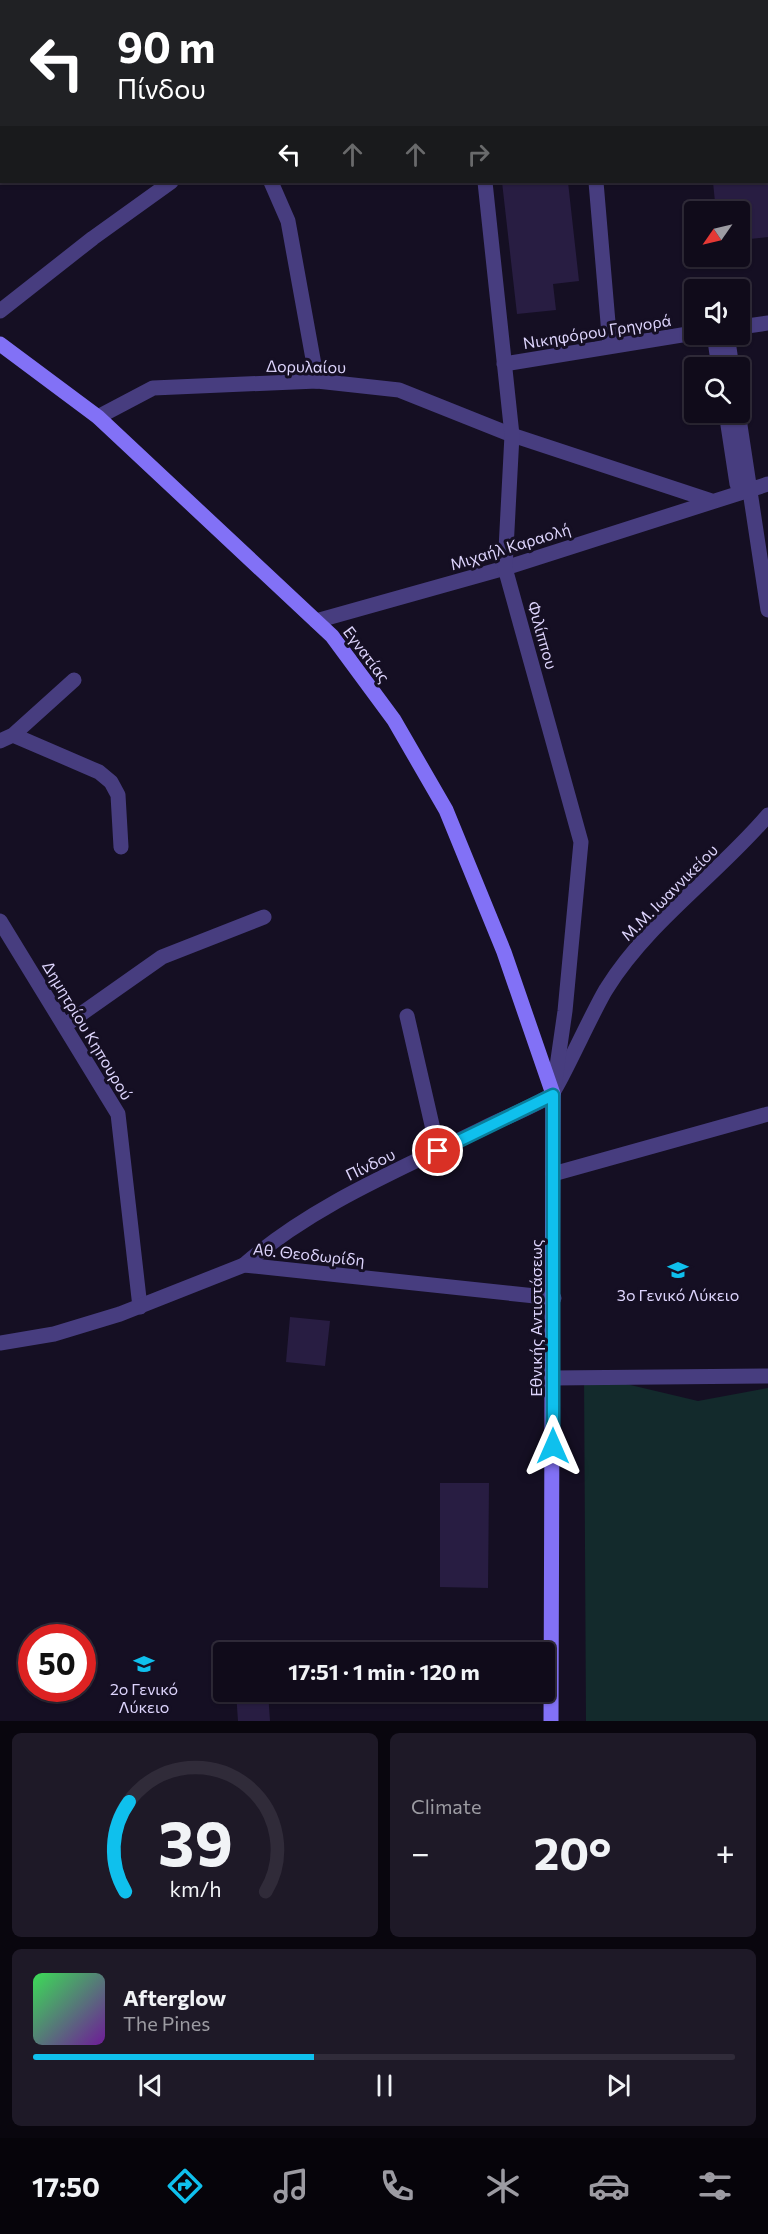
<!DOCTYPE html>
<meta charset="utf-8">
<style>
:root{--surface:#100b1a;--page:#1e1927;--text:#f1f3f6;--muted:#9c9ba2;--line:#302b39;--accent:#0fc0ed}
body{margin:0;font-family:Commissioner,sans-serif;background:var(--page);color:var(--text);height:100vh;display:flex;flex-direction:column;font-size:22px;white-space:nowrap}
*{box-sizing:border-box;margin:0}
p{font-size:20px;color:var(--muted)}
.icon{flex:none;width:33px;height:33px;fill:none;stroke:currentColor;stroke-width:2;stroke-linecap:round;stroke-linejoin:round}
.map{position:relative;height:1721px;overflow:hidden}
.panel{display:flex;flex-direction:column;gap:12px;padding:12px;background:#09060e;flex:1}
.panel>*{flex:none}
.top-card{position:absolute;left:0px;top:0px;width:768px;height:183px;box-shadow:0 2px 4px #0004,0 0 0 2px var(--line);background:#202124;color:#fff;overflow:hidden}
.needle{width:39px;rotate:236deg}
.tools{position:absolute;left:684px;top:201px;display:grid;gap:12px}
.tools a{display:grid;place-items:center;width:66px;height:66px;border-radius:6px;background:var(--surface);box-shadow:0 2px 4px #0004,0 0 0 2px var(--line);font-size:30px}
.speed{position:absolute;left:18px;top:1624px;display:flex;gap:12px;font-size:30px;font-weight:700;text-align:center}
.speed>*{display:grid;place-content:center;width:78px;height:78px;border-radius:50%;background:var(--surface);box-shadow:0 2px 4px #0004,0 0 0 2px var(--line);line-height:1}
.speed .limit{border:9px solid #d22;background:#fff;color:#111}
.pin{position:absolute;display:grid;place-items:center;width:51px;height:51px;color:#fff;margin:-26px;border:3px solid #fff;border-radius:50%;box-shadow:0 2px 6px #0007}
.me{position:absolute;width:66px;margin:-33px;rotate:0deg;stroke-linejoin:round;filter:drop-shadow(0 0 4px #0008)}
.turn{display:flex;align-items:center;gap:21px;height:126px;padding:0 18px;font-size:27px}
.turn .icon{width:78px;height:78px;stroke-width:2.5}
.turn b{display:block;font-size:42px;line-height:51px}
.lanes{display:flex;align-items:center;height:57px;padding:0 18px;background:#0003;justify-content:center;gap:30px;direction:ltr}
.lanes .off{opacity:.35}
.big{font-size:45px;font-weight:700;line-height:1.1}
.panel .tile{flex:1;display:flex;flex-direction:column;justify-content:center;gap:9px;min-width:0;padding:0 21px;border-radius:9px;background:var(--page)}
.panel .dial{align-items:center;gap:0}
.dial svg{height:156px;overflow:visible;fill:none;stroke:var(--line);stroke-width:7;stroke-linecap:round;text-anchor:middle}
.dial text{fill:var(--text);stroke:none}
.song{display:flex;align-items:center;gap:18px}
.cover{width:72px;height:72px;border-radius:9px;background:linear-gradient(135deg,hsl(130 70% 55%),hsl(280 70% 35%))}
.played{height:6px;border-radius:3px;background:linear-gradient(90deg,var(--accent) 40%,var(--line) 40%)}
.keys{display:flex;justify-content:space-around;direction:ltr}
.heat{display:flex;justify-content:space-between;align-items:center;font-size:33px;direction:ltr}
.panel .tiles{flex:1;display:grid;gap:12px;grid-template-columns:1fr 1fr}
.tile:last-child{grid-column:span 2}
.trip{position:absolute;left:213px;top:1642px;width:342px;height:60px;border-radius:6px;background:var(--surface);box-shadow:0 2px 4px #0004,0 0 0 2px var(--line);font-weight:700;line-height:60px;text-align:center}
.tab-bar{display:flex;height:96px;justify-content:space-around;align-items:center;background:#06040a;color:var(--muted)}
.tab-bar .icon{width:42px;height:42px}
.tab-bar .selected{color:var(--accent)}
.tab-bar b{font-size:27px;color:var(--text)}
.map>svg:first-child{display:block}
</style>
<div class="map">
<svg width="768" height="1721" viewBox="0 0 768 1721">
<rect width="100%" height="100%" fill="#150f23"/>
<!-- green -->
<path fill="#132a2c" d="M 584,1374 L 698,1401 L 768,1388 L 768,1721 L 586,1721 Z"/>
<!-- building -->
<path fill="#281d42" d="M 502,182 L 568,182 L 579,281 L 553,284 L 556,310 L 517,314 Z
M 713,182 L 768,182 L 768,237 L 740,240 L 740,212 L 716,212 Z
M 290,1317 L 330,1321 L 325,1366 L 286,1362 Z
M 440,1483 L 489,1483 L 488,1588 L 440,1587 Z
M 236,1692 L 268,1692 L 270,1721 L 238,1721 Z"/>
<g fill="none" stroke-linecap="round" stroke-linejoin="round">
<!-- pedestrian -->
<path stroke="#473d7f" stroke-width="15" d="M 242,0 L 242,2
M 271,182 L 288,221 L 317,381"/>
<!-- minor -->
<path stroke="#473d7f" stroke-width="15" d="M 85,0 L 86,2
M 577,0 L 577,2
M 596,182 L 610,346
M 0,311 L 93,238 L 171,182
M 714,334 L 719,368
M 727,334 L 732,368
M 726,412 L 737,484
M 738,412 L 768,610
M 98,417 L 153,388 L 317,381 L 399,390 L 512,435 L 712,501
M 316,621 L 505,568 L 768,484
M 13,735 L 74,680
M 0,741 L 13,735 L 99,772 L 111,782 L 118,795 L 121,847
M 0,921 L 118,1114 L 140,1307
M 407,1016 L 438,1151
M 64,1026 L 162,957 L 264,917
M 553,1174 L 768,1114
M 244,1265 C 314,1204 401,1169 484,1128 C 506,1117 530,1108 550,1096 C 557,1091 596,1004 607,988 C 649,921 717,875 768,815
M 553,1378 L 768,1376"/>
<!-- tertiary -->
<path stroke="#473d7f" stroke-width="15" d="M 467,0 L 467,2
M 485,182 L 512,435 L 505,568 L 581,842 L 565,1011 L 553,1094
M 740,327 L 768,323
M 504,364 L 694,333
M 0,1343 L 54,1334 L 120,1314 L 244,1265 L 554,1298"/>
<!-- secondary -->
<path stroke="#8271f6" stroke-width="15" d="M 0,344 L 98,417 L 332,636 L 394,720 L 446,810 L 504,952 L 553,1094 L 551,1721"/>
</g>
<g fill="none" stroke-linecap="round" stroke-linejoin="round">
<!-- route casing -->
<g stroke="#0a7d9a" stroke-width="15">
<path id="route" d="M 438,1151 L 553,1095 L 553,1446"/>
</g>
<!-- route -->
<use href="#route" stroke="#0fc0ed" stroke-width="10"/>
</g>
<!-- icons -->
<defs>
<g id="school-bare" transform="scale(1.62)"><path d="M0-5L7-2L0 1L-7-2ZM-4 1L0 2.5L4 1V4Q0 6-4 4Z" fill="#0fc0ed" stroke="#150f23" stroke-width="2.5" paint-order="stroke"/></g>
</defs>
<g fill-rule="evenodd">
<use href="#school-bare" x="678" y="1270"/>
<use href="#school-bare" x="144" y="1664"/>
</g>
<g text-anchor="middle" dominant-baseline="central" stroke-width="6" stroke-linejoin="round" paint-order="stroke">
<!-- street labels -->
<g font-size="16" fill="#ddd4fc" stroke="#150f23">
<text transform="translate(597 331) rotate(-9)">Νικηφόρου Γρηγορά</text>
<text transform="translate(306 366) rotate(1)">Δορυλαίου</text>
<text transform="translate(510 546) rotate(-17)">Μιχαήλ Καραολή</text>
<text transform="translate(543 635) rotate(74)">Φιλίππου</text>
<text transform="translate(367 654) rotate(53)">Εγνατίας</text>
<text transform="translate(669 892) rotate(-45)">Μ.Μ. Ιωαννικείου</text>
<text transform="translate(88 1030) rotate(59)">Δημητρίου Κηπουρού</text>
<text transform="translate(370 1164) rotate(-26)">Πίνδου</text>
<text transform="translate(309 1254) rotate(6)">Αθ. Θεοδωρίδη</text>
<text transform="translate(535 1318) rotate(-90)">Εθνικής Αντιστάσεως</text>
</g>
<!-- poi labels -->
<g font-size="16" fill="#ddd4fc" stroke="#150f23">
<text x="678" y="1294">3ο Γενικό Λύκειο</text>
<text x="144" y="1688">2ο Γενικό<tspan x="144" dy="18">Λύκειο</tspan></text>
</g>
</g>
</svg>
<div class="tools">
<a><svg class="needle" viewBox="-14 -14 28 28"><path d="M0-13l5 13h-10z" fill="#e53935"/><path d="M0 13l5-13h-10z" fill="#9c9ba2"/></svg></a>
<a><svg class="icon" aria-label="sound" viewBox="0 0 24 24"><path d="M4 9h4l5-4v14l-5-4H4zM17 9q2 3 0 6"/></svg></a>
<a><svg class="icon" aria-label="search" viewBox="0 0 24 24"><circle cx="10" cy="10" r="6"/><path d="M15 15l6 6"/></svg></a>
</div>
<div class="speed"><div class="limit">50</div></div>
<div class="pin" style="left:438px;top:1151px;background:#d93025"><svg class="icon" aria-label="arrive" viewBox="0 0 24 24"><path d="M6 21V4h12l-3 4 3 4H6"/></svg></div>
<svg class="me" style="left:553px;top:1446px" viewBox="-20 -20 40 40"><path d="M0-17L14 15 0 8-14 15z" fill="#0fc0ed" stroke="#fff" stroke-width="4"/></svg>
<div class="trip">17:51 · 1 min · 120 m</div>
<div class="top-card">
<div class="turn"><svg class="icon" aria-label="left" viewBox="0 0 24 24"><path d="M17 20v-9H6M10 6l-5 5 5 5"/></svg><div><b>90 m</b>Πίνδου</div></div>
<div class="lanes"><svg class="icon" aria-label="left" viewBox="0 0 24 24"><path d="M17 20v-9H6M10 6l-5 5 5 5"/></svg><svg class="icon off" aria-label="ahead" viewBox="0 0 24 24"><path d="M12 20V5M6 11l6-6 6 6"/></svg><svg class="icon off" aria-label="ahead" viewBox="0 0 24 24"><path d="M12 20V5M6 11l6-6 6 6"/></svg><svg class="icon off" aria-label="right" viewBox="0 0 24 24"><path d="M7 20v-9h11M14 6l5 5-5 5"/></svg></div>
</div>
</div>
<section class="panel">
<div class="tiles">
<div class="tile dial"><svg viewBox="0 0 100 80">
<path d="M14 69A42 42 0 1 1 86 69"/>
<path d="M14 69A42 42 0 0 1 16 23" stroke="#0fc0ed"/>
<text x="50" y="56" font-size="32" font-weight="700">39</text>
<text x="50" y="72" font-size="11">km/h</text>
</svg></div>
<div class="tile"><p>Climate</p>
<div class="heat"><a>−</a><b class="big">20°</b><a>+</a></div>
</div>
<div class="tile">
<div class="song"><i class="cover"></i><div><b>Afterglow</b><p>The Pines</p></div></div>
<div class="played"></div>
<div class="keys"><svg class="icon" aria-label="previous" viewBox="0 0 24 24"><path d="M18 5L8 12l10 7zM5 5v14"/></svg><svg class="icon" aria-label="pause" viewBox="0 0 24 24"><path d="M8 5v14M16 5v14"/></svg><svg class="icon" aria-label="next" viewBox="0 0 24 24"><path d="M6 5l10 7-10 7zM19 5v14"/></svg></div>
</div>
</div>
</section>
<nav class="tab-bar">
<b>17:50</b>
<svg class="icon selected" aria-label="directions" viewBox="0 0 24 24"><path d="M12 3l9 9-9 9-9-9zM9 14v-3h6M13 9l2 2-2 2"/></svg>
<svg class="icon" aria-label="music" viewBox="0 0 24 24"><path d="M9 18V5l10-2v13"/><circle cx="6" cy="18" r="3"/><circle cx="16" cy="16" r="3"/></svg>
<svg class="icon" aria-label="phone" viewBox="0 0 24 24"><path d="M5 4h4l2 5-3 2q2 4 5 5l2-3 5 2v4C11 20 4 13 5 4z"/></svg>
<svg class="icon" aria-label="climate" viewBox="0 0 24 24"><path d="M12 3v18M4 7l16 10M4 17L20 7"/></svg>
<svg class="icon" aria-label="car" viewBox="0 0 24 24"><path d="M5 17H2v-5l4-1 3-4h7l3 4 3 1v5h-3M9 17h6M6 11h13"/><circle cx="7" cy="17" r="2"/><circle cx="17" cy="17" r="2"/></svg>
<svg class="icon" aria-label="filters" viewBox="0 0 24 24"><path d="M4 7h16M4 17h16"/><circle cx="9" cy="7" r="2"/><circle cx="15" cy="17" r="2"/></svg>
</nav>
